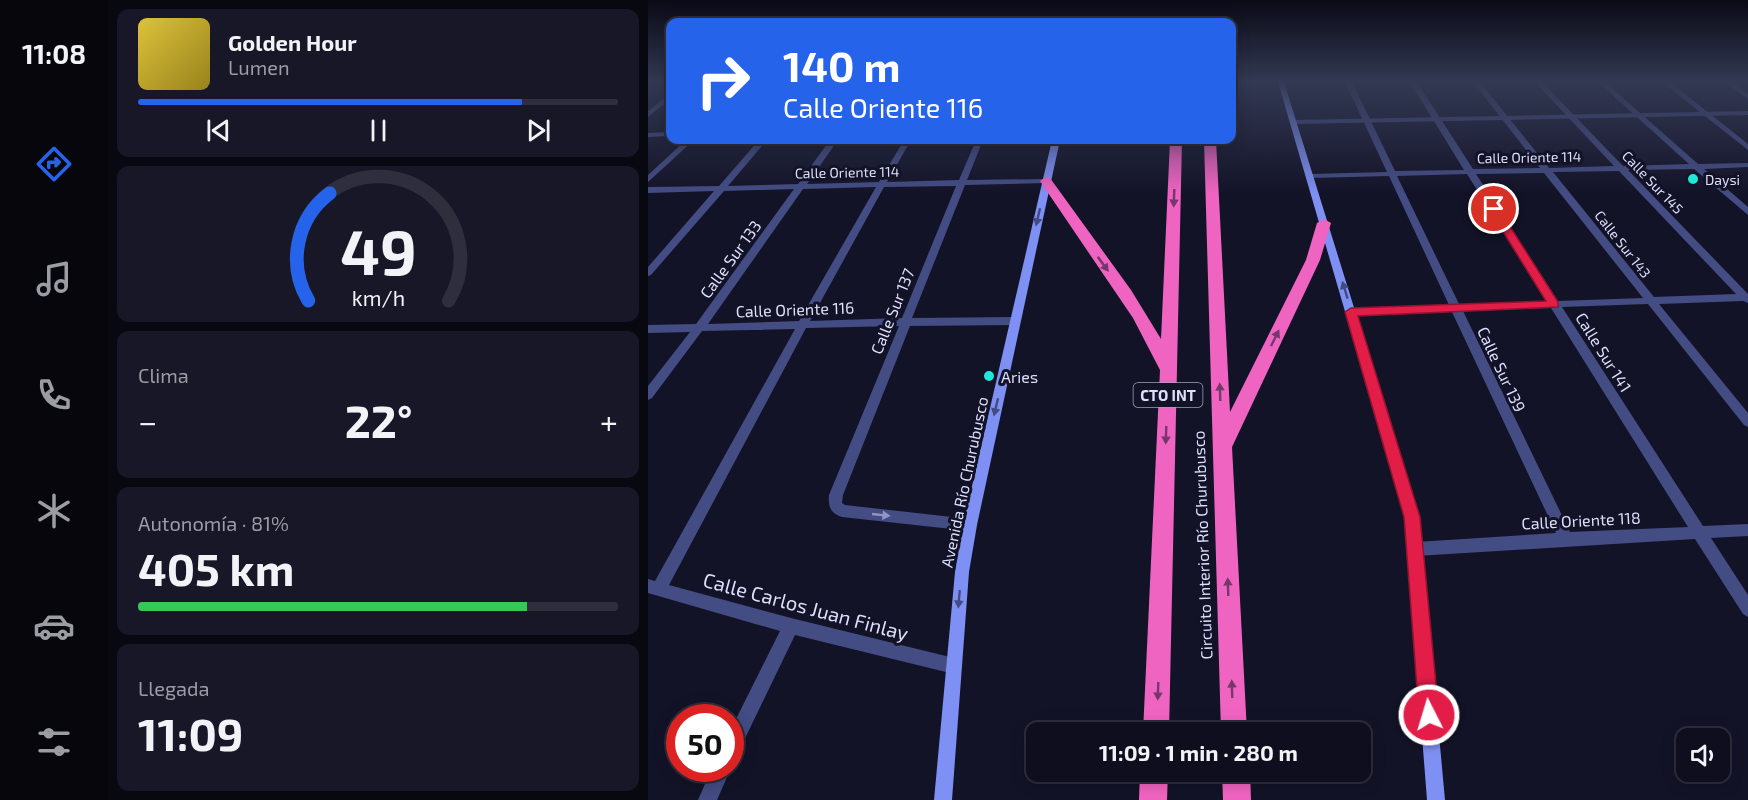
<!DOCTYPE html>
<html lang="es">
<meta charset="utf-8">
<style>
:root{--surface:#0e0e1e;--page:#171727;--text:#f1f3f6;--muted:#9b9ca4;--line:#2e2e3c;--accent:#2563eb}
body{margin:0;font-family:"Exo 2",sans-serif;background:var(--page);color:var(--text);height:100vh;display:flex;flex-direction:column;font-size:22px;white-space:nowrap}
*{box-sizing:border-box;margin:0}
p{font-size:20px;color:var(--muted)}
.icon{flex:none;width:33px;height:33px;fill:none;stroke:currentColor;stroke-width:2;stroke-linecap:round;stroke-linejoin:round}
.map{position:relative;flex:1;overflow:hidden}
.side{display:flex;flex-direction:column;gap:9px;padding:9px;background:#080810;width:540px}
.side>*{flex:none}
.banner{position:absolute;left:18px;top:18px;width:570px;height:126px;border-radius:12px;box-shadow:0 3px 15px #0003,0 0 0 2px var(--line);background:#2563eb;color:#fff;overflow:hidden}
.controls{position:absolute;left:1028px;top:728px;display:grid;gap:12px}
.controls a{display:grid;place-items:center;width:54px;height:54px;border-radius:12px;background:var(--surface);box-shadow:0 3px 15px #0003,0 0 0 2px var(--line);font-size:30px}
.speed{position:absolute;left:18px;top:704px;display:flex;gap:12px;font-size:30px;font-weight:700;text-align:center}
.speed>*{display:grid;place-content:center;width:78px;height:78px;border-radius:50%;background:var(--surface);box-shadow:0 3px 15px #0003,0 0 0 2px var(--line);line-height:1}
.speed .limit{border:9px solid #d22;background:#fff;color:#111}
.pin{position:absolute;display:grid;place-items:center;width:51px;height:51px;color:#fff;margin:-26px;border:3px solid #fff;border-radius:50%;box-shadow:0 2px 6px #0007}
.me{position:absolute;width:66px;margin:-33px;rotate:355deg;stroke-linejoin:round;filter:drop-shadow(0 0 4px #0008)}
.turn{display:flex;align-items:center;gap:21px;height:126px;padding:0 18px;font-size:27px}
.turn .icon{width:78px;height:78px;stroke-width:2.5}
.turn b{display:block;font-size:42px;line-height:51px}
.big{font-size:45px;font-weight:700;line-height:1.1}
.side .tile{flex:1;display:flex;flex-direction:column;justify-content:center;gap:9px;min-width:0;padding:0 21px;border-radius:12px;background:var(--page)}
.side .dial{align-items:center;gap:0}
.dial svg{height:156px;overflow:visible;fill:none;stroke:var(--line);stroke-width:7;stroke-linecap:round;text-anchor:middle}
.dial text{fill:var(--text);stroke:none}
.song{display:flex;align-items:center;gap:18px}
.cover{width:72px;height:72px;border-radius:9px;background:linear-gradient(135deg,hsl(50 70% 55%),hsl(50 70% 35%))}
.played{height:6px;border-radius:3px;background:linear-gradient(90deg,var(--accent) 80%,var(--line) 80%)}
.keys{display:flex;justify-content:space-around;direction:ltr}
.heat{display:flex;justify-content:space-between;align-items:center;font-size:33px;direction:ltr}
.charge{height:9px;border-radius:4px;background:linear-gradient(90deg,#34c759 81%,var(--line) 0)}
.trip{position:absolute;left:378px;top:722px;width:345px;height:60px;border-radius:12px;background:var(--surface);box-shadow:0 3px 15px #0003,0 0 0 2px var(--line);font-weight:700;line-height:60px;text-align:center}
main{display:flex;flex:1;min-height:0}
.dock{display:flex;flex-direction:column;width:108px;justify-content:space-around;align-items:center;background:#06060c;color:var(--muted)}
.dock .icon{width:42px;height:42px}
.dock .on{color:var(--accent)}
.dock b{font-size:27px;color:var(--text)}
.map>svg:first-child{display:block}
</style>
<main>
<nav class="dock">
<b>11:08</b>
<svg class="icon on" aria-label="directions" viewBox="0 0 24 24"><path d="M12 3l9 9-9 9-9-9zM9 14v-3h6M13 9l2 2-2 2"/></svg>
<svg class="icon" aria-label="music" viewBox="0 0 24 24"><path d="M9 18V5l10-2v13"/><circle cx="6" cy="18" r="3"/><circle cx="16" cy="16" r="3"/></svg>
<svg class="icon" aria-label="phone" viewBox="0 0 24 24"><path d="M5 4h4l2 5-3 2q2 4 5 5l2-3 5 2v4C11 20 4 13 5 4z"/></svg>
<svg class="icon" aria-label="climate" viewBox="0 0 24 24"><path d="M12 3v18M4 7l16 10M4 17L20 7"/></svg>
<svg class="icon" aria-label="car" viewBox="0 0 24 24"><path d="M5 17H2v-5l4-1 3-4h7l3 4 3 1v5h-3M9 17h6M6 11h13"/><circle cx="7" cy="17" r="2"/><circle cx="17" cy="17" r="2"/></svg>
<svg class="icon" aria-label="filters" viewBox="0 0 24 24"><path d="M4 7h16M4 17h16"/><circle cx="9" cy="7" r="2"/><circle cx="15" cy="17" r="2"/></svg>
</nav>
<section class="side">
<div class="tile">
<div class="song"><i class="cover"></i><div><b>Golden Hour</b><p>Lumen</p></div></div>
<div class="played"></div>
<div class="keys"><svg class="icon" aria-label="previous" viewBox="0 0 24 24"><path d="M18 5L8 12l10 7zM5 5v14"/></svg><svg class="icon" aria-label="pause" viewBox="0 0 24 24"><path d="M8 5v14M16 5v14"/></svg><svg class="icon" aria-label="next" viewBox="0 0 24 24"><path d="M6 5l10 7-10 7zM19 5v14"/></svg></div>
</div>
<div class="tile dial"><svg viewBox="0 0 100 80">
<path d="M14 69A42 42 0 1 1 86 69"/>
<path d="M14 69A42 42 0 0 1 25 14" stroke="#2563eb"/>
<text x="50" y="56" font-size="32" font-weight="700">49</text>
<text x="50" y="72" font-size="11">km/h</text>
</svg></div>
<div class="tile"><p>Clima</p>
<div class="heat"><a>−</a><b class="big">22°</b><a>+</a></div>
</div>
<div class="tile"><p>Autonomía · 81%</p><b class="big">405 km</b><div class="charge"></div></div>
<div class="tile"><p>Llegada</p><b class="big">11:09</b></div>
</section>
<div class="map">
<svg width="1100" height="800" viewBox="0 0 1100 800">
<rect width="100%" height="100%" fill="#131328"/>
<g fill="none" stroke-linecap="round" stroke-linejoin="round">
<!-- minor -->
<path fill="#434c83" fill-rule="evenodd" d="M 697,82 L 704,82 L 747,171 L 816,170 L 762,82 L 769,82 L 825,169 L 892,168 L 825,82 L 832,82 L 901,168 L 966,166 L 887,82 L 894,82 L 975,166 L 1041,164 L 950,82 L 957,82 L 1050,164 L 1100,163 L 1100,167 L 1056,169 L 1100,207 L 1100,215 L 1046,169 L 980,170 L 1100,294 L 1100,303 L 1095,301 L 1011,304 L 1100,413 L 1100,427 L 1096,425 L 1000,304 L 914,307 L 1055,526 L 1100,524 L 1100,536 L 1063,538 L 1100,595 L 1100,617 L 1095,614 L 1047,539 L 768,556 L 763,554 L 761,549 L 763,544 L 768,542 L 908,533 L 804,312 L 703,316 L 698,312 L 703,308 L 801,305 L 741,176 L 662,178 L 658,176 L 662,174 L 739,172 ZM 971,171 L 1088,294 L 1006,297 L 905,172 ZM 896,173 L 995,298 L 910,301 L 828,174 ZM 819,174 L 899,301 L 811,304 L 749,176 ZM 903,308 L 1040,527 L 922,532 L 815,311 Z
M 1014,82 L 1022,82 L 1100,144 L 1100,150 Z
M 1077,82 L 1085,82 L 1100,94 L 1100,99 Z
M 22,94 L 22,99 L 0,117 L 0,111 Z
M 22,132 L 22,136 L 0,137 L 0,133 Z
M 38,140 L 46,140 L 0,182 L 0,175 Z
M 111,140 L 119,140 L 80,186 L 150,184 L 182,140 L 190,140 L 159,184 L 231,182 L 256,140 L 263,140 L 239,182 L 311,180 L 328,140 L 335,140 L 319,180 L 398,179 L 402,181 L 398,183 L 317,185 L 264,318 L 367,317 L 372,321 L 367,325 L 262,326 L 195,495 L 194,503 L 197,505 L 322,519 L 327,521 L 329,525 L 327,529 L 322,531 L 194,517 C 182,513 180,506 181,495 L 251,326 L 158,328 L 21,585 L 143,618 L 306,658 L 312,660 L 314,666 L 312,672 L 306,674 L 147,635 L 88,757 L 82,760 L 82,731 L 132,631 L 0,593 L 0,579 L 7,581 L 147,329 L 54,331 L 4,398 L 0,400 L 0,386 L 42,332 L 0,333 L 0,325 L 48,324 L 146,189 L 76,191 L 3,275 L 0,276 L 0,267 L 66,191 L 0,193 L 0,187 L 71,186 ZM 308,186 L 254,318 L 162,321 L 236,187 ZM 228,187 L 151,321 L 60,324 L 155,189 Z
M 82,767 L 83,768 L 69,800 L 50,800 L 64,768 Z"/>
<!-- tertiary -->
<path fill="#434c83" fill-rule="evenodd" d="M 1100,111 L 1100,115 L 645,124 L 641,122 L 645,120 Z"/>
<!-- secondary -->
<path fill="#7e90f3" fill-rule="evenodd" d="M 630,82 L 636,82 L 771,517 L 797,800 L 779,800 L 757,517 Z
M 404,140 L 412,140 L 329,525 L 321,572 L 304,800 L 286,800 L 307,572 L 315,525 Z"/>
<!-- motorway -->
<path fill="#f064c1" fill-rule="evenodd" d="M 522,140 L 534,140 L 521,732 L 495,732 L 512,370 L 485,318 L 392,181 L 398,177 L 402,178 L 483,290 L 513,339 Z
M 556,140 L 568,140 L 582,412 L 658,260 L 669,223 L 676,219 L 683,223 L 672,260 L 584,447 L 599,732 L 573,732 Z
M 492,771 L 520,771 L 519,800 L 491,800 Z
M 574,771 L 602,771 L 603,800 L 575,800 Z"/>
</g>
<!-- one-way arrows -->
<defs><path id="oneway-solid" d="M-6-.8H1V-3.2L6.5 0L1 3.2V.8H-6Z" transform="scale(1.5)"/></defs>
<g fill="#76376d">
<use href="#oneway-solid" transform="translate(526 198) rotate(92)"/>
<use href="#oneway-solid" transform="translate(455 264) rotate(54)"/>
<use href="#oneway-solid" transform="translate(627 338) rotate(-64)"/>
<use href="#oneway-solid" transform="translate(572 392) rotate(-92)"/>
<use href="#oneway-solid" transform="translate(518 435) rotate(92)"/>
<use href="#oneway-solid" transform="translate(580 587) rotate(-92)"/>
<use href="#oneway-solid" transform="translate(584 689) rotate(-92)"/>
<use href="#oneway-solid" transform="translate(510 691) rotate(92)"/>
</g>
<g fill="#434b83">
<use href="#oneway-solid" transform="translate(390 217) rotate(103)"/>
<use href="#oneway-solid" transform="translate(697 290) rotate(-107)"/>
<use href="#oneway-solid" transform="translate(348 407) rotate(103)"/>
<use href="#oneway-solid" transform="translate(311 599) rotate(95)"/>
</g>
<use fill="#9096c0" href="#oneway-solid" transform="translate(233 515) rotate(6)"/>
<!-- sky -->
<linearGradient id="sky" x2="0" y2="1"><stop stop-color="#0a0a16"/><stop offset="0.42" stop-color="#333953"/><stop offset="1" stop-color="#333953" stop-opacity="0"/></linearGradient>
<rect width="1100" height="194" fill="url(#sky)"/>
<!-- route -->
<path fill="#e11d48" stroke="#92132f" stroke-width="1.5" d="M 846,206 L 851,209 L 910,302 L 910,307 L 710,316 L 772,517 L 791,715 L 788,722 L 781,725 L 774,722 L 771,715 L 756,517 L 697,312 L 703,308 L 898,301 L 841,209 Z"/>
<!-- markers -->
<g fill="#1ce9d8" stroke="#131328" stroke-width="2">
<circle cx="1045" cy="179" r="6"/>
<circle cx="341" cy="376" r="6"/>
</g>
<g text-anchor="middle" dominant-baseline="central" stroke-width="6" stroke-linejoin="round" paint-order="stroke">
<!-- far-street labels -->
<g font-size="14" fill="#dddffc" stroke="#131328">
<text transform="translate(881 157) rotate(-1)">Calle Oriente 114</text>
<text transform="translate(199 172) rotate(-1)">Calle Oriente 114</text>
<text transform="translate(1005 182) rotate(46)">Calle Sur 145</text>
<text transform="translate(975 244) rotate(52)">Calle Sur 143</text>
</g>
<!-- far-poi labels -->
<g font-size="14" fill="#dddffc" stroke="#131328" text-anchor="start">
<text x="1057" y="179">Daysi</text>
</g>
<!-- shield labels -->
<rect fill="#131328" stroke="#a0a2bc" stroke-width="1.5" x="485.5" y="383" width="69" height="24" rx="4.5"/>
<g font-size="15" font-weight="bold" fill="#dddffc">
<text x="520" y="395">CTO INT</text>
</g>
<!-- street labels -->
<g font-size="16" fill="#dddffc" stroke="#131328">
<text transform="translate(82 259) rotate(-54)">Calle Sur 133</text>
<text transform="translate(147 309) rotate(-2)">Calle Oriente 116</text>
<text transform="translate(244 311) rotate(-68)">Calle Sur 137</text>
<text transform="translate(956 352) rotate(58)">Calle Sur 141</text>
<text transform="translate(854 369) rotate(65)">Calle Sur 139</text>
<text transform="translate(316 482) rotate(-78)">Avenida Río Churubusco</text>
<text transform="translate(933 520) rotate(-3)">Calle Oriente 118</text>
<text transform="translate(554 545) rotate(-92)">Circuito Interior Río Churubusco</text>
</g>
<!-- poi labels -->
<g font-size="16" fill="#dddffc" stroke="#131328" text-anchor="start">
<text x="353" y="376">Aries</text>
</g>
<!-- near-street labels -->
<g font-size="20" fill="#dddffc" stroke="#131328">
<text transform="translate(158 606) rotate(15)">Calle Carlos Juan Finlay</text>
</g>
</g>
</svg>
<div class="controls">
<a><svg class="icon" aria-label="sound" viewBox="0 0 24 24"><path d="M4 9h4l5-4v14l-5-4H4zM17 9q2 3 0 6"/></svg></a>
</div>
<div class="speed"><div class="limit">50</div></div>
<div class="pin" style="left:846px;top:209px;background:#d93025"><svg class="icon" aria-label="arrive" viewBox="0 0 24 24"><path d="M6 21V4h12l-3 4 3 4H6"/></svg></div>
<svg class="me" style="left:781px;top:715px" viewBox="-20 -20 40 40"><circle r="17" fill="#e11d48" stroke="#fff" stroke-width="3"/><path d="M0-11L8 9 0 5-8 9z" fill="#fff"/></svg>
<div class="trip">11:09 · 1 min · 280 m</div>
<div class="banner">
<div class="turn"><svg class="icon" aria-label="right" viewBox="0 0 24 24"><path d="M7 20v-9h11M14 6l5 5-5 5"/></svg><div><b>140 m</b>Calle Oriente 116</div></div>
</div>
</div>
</main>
